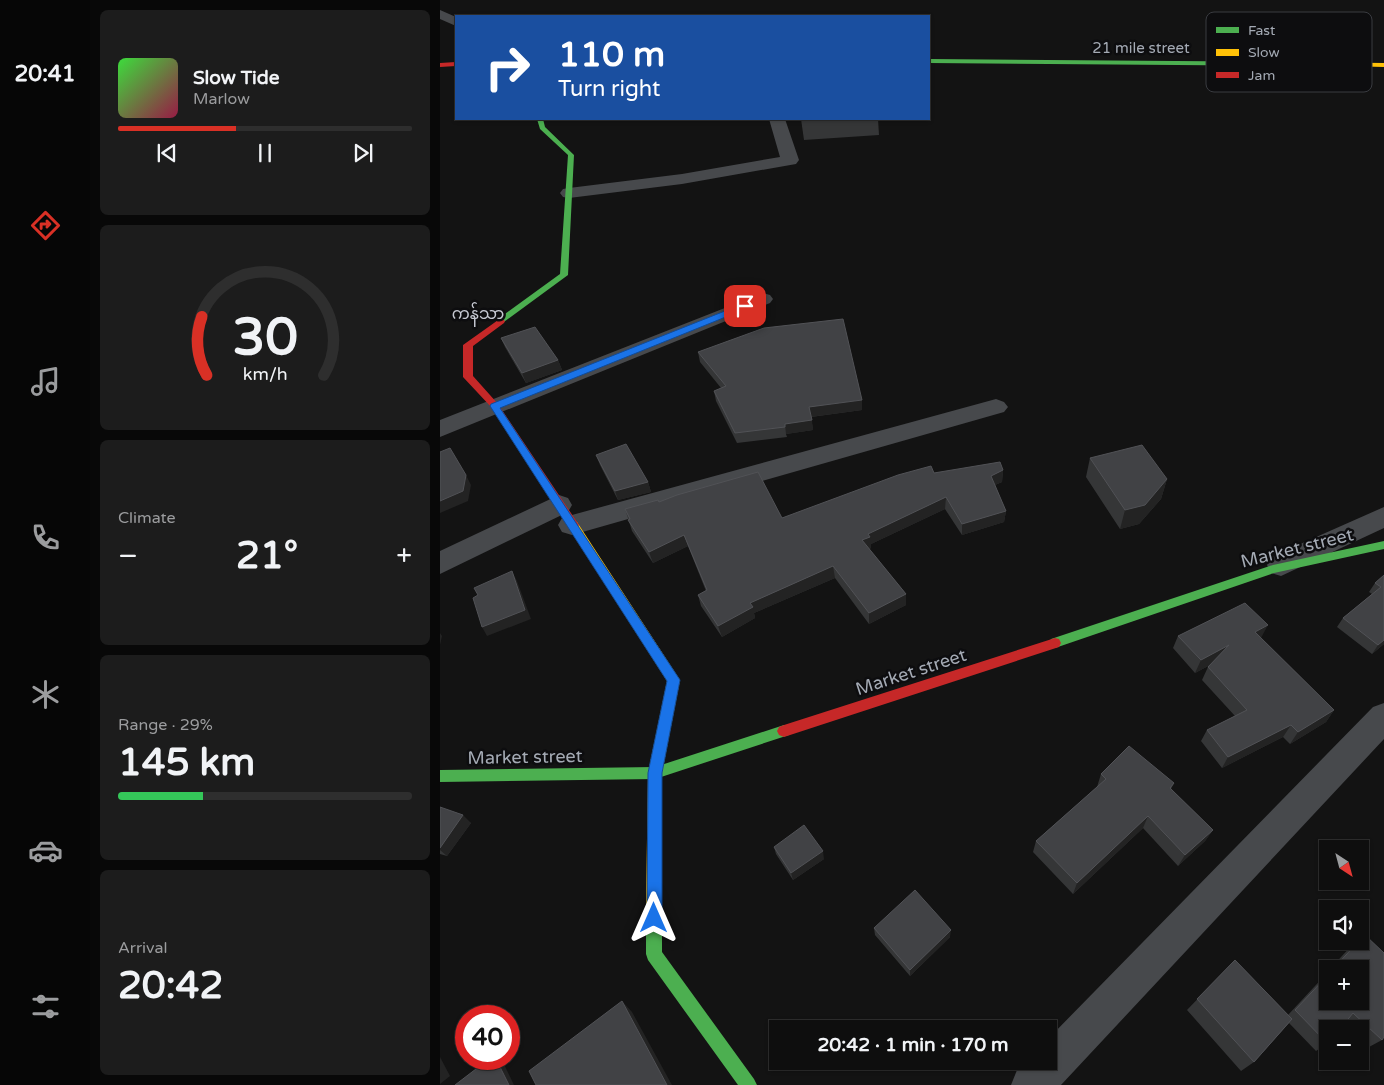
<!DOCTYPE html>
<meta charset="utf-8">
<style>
:root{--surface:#0e0e0e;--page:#1c1c1c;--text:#f1f3f6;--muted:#9b9c9e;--line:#2e2e2e;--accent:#d93025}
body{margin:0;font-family:"Varela Round","Noto Sans Myanmar",sans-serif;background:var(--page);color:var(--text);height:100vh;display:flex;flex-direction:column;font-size:19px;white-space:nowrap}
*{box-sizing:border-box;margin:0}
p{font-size:16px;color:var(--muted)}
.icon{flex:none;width:28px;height:28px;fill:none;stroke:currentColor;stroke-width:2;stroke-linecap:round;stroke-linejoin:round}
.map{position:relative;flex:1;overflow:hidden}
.side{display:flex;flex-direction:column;gap:10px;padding:10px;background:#080808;width:350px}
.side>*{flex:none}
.guide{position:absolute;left:15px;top:15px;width:475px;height:105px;border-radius:0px;box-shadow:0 1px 4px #0004,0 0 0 1px var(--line);background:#1a4fa0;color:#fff;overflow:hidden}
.needle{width:32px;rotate:144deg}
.tools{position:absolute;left:879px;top:840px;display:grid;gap:10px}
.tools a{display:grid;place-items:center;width:50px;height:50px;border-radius:0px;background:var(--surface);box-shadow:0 1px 4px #0004,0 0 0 1px var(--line);font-size:25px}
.speed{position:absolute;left:15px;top:1005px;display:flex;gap:10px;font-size:25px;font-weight:700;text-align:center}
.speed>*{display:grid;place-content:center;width:65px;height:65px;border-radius:50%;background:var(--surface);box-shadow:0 1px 4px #0004,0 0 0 1px var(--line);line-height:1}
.speed .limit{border:8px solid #d22;background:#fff;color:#111}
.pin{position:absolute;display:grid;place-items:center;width:42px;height:42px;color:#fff;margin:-21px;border-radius:10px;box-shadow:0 2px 8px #0006}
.me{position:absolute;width:55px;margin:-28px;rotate:0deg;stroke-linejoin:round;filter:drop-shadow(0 0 4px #0008)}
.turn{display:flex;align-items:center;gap:18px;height:105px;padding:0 20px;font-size:22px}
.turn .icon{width:65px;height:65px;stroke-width:2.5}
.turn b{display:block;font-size:35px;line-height:42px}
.big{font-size:38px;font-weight:800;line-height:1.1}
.side .card{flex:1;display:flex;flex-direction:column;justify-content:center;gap:8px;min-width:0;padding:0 18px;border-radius:8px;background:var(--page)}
.side .dial{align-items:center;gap:0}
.dial svg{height:130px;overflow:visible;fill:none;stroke:var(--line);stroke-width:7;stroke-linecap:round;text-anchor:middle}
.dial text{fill:var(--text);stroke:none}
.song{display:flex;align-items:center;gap:15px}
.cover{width:60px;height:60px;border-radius:8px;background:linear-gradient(135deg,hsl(120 70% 55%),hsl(340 70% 35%))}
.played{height:5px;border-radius:2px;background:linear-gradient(90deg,var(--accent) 40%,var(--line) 40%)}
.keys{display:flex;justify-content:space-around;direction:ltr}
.heat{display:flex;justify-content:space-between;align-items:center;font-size:28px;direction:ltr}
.charge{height:8px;border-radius:4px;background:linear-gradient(90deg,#34c759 29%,var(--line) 0)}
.trip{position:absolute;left:329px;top:1020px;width:288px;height:50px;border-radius:0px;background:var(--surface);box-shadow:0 1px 4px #0004,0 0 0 1px var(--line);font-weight:800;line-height:50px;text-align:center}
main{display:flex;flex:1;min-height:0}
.tabs{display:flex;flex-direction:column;width:90px;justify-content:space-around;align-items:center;background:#060606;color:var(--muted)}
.tabs .icon{width:35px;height:35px}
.tabs .current{color:var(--accent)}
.tabs b{font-size:22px;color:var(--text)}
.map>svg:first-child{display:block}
</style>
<main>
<nav class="tabs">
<b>20:41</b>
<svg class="icon current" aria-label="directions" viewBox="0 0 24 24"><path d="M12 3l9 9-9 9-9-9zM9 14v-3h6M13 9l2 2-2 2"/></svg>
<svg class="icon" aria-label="music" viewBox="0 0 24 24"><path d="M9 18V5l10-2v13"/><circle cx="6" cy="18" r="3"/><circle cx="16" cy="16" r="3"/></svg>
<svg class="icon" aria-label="phone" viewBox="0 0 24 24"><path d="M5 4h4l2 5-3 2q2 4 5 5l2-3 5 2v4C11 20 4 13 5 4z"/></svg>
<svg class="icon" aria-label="climate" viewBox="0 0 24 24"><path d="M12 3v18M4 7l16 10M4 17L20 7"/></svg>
<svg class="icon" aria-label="car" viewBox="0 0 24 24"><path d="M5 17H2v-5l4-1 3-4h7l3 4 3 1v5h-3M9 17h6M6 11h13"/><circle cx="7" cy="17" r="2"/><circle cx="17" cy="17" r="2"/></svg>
<svg class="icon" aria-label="filters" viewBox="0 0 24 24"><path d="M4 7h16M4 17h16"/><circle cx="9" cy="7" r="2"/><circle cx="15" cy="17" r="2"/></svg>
</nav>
<section class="side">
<div class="card">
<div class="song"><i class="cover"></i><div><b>Slow Tide</b><p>Marlow</p></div></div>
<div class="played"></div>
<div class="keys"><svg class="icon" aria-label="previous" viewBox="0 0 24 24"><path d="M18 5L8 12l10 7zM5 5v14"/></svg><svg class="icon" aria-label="pause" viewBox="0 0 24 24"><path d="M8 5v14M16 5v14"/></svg><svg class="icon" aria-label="next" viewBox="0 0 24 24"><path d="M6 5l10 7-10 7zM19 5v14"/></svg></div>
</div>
<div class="card dial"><svg viewBox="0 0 100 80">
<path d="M14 69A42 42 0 1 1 86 69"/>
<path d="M14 69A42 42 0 0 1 11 33" stroke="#d93025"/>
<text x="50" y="56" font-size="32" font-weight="700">30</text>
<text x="50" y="72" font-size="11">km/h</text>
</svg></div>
<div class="card"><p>Climate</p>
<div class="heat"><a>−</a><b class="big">21°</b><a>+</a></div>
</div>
<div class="card"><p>Range · 29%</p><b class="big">145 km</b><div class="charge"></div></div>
<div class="card"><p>Arrival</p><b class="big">20:42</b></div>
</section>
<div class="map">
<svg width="944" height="1085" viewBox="0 0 944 1085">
<rect width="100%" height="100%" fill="#131313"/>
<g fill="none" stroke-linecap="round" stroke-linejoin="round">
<!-- street -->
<path fill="#47494c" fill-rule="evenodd" d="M 0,10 L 16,17 L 16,26 L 0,19 Z
M 329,119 L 345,119 L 359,160 L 356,164 L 242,184 L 129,198 L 123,197 L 120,193 L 123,189 L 129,188 L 242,174 L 340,157 Z
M 323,293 L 330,295 L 333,299 L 330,303 L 0,437 L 0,420 Z
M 556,399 L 564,402 L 568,407 L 564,412 L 132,535 L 122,532 L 118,525 L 122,518 L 132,515 Z
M 119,495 L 128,498 L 132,505 L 128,512 L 0,574 L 0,551 Z
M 944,507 L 944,528 L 841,576 L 831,573 L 827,565 L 831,557 Z
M 944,703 L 944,739 L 621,1085 L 571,1085 L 577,1070 L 586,1061 L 608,1061 L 608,1039 L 933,707 Z"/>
<!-- fast -->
<path fill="#4caf50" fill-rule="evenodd" d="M 489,59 L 866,62 L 869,64 L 866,66 L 489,63 Z
M 97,119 L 103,119 L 105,127 L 134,155 L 128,275 L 61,324 L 57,321 L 58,319 L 120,274 L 128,155 L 100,129 Z
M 944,541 L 944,549 L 834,573 L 615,648 L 611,647 L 609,643 L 611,639 L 833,565 Z
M 344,725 L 349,727 L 351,731 L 349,735 L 215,779 L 0,782 L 0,770 L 215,767 Z
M 214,895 L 219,898 L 222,903 L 222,952 L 314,1079 L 317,1085 L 298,1085 L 208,960 L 206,954 L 206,903 L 209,898 Z"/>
<!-- slow -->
<path fill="#ffc107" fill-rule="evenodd" d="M 866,62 L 944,63 L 944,67 L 864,65 L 863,64 Z
M 133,521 L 137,522 L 240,680 L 222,773 L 222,903 L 219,908 L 214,911 L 209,908 L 206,903 L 208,773 L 227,681 L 129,528 L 127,525 L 129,522 Z"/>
<!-- jam -->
<path fill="#c62828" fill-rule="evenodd" d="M 16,62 L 16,66 L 0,67 L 0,63 Z
M 61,318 L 65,321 L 64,323 L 33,346 L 33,376 L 58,404 L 137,522 L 139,525 L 137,528 L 129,528 L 52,408 L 23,377 L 23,345 Z
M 615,638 L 619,639 L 621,643 L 619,647 L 344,737 L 339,735 L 337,731 L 339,727 L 344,725 Z"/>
</g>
<!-- wall -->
<path fill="#353637" d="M 361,119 L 438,119 L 439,135 L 364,140 Z
M 61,338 L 118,360 L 122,370 L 86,383 L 65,347 Z
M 258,352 L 422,410 L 371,417 L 373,430 L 346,434 L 347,437 L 297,443 L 276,401 L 274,391 L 281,388 L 260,362 Z
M 156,455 L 208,482 L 211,492 L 178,500 L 160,465 Z
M 650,458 L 727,479 L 721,499 L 699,524 L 680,529 L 646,477 Z
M 563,470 L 562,482 L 555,485 L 566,511 L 564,522 L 522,535 L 505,509 L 431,544 L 431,548 L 429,549 L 466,594 L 466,605 L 429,624 L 395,578 L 314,613 L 315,618 L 282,637 L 261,606 L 258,595 L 266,591 L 248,546 L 213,563 L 192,531 L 185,509 L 219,502 L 342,518 L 494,473 Z
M 944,575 L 944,644 L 932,654 L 897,627 L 903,618 L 932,594 L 929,592 L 935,583 Z
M 738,636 L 821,638 L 894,710 L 886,722 L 850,744 L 843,737 L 782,768 L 761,741 L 767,730 L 795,716 L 762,680 L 768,667 L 770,665 L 755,673 L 733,648 Z
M 661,774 L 734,783 L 731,789 L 773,830 L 765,841 L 738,866 L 703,828 L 633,894 L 593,852 L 596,841 L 657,787 Z
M 0,807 L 31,823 L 7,856 L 0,854 Z
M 334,847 L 384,859 L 353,880 L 336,854 Z
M 434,928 L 510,937 L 470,976 L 435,935 Z
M 925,935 L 942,1040 L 929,1047 L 920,1039 L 920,1029 L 909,1029 L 904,1024 L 888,1043 L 876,1051 L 849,1023 L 814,1062 L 801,1071 L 747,1010 L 795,960 L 848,1015 L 888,972 L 888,1001 L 920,969 L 890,969 L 913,944 L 917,941 L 920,941 L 920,939 Z"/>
<!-- shaded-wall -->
<path fill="#232323" d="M 118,360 L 122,370 L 86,383 L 82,373 Z
M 422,400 L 422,410 L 370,417 L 369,407 Z
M 372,420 L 373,430 L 346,434 L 345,424 Z
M 563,470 L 562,482 L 550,487 L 551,476 Z
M 26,475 L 31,485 L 28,501 L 0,513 L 0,501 Z
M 727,479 L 721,499 L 699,524 L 680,529 L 685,510 Z
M 208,482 L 211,492 L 178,500 L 175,491 Z
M 506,497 L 505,509 L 431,544 L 431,548 L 422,552 L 422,540 L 428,534 Z
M 566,511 L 564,522 L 522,535 L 522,524 Z
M 244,535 L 248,546 L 213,563 L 209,552 Z
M 393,566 L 395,578 L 314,613 L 315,618 L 282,637 L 278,626 L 310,603 Z
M 72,571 L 77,581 L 91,619 L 47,636 L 42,627 Z
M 466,594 L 466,605 L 429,624 L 429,613 Z
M 828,625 L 821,638 L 808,645 L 815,632 Z
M 0,633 L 2,636 L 0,645 Z
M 944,640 L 944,644 L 932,654 L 938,645 Z
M 789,645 L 783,658 L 755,673 L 761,660 Z
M 894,710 L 886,722 L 850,744 L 858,732 Z
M 851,725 L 843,737 L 782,768 L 788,757 Z
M 23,815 L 31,823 L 7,856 L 0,850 L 0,848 Z
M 708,816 L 703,828 L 633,894 L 637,883 Z
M 773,830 L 765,841 L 738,866 L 745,855 Z
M 383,851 L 384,859 L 353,880 L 351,873 Z
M 511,930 L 510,937 L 470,976 L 470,970 Z
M 182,1001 L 192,1012 L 232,1085 L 227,1085 Z
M 0,1057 L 10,1076 L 0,1084 Z
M 56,1059 L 60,1059 L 62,1060 L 74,1085 L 69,1085 Z"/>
<!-- building -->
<path fill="#414245" stroke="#515256" d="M 403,319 L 422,400 L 369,407 L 372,420 L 345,424 L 345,427 L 295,433 L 274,391 L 286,386 L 258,352 L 324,328 Z
M 95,327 L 118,360 L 82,373 L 61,338 Z
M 186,444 L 208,482 L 175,491 L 156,455 Z
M 702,445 L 727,479 L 705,505 L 685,510 L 650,458 Z
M 10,448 L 26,475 L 23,491 L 0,501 L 0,452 Z
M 560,462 L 563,470 L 551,476 L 566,511 L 522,524 L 506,497 L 428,534 L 430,537 L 422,540 L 466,594 L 429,613 L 393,566 L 310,603 L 313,607 L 278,626 L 258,595 L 267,590 L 244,535 L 209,552 L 188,520 L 190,519 L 185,509 L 218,500 L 219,502 L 237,495 L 318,472 L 342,518 L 458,475 L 491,466 L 494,473 Z
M 72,571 L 85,610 L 42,627 L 33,598 L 38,595 L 34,588 Z
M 944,575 L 944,640 L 938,645 L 903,618 L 941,587 L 935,583 Z
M 805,603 L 828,625 L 815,632 L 894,710 L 858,732 L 851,725 L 788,757 L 767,730 L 807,710 L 768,667 L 789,645 L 761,660 L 738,636 Z
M 689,746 L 734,783 L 730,788 L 773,830 L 745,855 L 708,816 L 637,883 L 596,841 L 666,779 L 661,774 Z
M 0,807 L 23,815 L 0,848 Z
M 364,825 L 383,851 L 351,873 L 334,847 Z
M 475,890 L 511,930 L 470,970 L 434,928 Z
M 925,935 L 944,953 L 944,1037 L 942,1040 L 913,1013 L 900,1029 L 888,1029 L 887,1043 L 855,1010 L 888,975 L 888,1001 L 920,1001 L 920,969 L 893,969 L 919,941 L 920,941 L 920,940 Z
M 795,960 L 852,1019 L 814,1062 L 757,999 Z
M 182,1001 L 227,1085 L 96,1085 L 89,1071 Z
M 49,1059 L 56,1059 L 69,1085 L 15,1085 Z"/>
<!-- route -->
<path fill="#1a73e8" stroke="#114b97" d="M 305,303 L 308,304 L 308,308 L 60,408 L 240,680 L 222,773 L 222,918 L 220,924 L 214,926 L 209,924 L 207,918 L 208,773 L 227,681 L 50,406 L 51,404 Z"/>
<g text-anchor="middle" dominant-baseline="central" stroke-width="5" stroke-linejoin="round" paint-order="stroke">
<!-- far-street labels -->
<g font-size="15" fill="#a4aab4" stroke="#0d0d0f">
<text x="701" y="48">21 mile street</text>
</g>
<!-- far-quarter labels -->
<g font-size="16" fill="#c5c8d1" stroke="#0d0d0f">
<text x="38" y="314">ကန်သာ</text>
</g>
<!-- street labels -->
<g font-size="18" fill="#a4aab4" stroke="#0d0d0f">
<text transform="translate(857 548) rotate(-14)">Market street</text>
<text transform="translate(471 672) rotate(-18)">Market street</text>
<text transform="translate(85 757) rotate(-1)">Market street</text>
</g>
</g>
<!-- legend -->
<rect x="766" y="12" width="166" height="80" rx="8" fill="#0d0d0f" stroke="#3a3c41" stroke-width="1"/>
<rect x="776" y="27" width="23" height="6" fill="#4caf50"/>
<rect x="776" y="49" width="23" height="7" fill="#ffc107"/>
<rect x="776" y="72" width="23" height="6" fill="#c62828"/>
<g font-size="14" fill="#a4aab4">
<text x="808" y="35">Fast</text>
<text x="808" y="57">Slow</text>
<text x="808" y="80">Jam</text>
</g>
</svg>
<div class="tools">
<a><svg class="needle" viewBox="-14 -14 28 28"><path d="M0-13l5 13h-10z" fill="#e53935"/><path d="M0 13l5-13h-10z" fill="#9b9c9e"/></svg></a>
<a><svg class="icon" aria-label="sound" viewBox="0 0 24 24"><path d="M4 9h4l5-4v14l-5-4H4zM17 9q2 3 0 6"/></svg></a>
<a>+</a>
<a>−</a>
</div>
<div class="speed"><div class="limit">40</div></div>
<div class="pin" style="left:305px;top:306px;background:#d93025"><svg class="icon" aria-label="arrive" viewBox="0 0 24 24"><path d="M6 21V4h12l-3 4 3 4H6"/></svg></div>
<svg class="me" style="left:214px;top:918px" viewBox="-20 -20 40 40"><path d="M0-17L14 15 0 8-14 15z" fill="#1a73e8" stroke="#fff" stroke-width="4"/></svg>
<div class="trip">20:42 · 1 min · 170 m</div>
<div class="guide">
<div class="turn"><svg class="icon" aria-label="right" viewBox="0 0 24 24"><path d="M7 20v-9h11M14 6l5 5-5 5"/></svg><div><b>110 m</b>Turn right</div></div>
</div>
</div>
</main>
